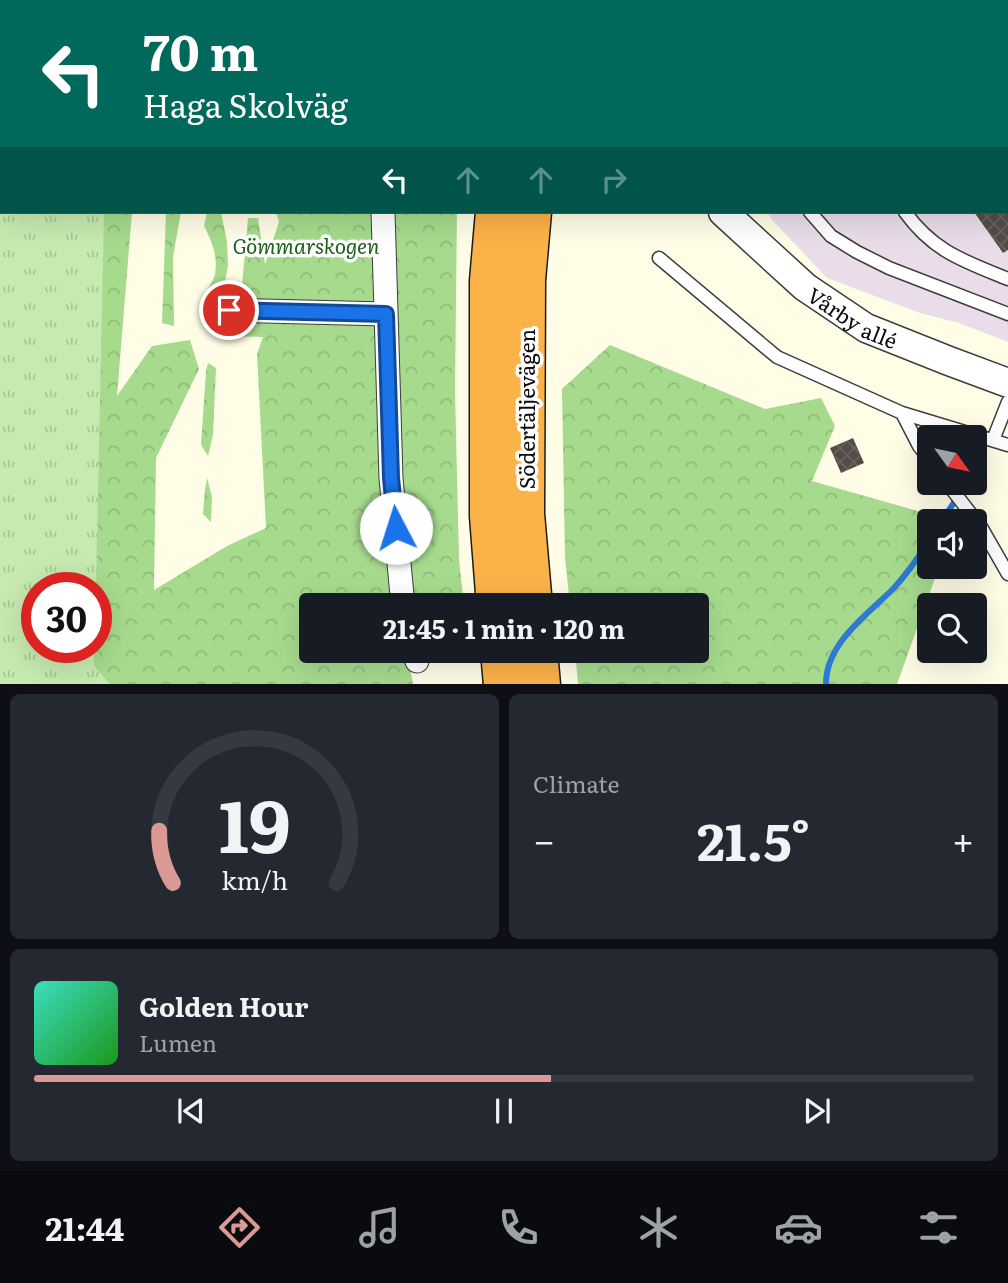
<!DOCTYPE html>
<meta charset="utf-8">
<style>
:root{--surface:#171b24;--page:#242831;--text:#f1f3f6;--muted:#9ea1a6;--line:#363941;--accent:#da9995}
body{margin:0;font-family:Literata,serif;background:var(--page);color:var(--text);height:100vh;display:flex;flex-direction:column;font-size:26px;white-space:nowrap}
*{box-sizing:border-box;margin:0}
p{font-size:23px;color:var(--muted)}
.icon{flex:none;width:38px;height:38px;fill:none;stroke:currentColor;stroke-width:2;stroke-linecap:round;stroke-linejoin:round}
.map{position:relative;height:684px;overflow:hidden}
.details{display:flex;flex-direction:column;gap:10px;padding:10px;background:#0d0f14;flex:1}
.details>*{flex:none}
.hud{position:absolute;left:0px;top:0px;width:1008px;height:214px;box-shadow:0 7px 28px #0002;background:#00695c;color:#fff;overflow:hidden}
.needle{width:46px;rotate:123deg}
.tools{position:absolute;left:917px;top:425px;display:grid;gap:14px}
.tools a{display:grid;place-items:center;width:70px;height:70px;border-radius:7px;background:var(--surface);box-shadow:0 7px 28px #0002;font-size:35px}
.speed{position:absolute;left:21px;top:572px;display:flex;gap:14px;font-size:35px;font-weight:700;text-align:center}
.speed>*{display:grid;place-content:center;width:91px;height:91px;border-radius:50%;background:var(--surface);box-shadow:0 7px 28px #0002;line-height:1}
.speed .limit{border:10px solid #d22;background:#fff;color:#111}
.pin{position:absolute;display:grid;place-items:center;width:60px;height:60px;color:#fff;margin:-30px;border:4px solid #fff;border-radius:50%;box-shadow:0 2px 7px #0007}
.me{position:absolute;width:77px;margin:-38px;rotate:355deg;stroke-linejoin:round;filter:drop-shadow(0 0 5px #0008)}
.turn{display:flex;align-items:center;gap:24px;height:147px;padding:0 28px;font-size:32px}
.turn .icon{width:91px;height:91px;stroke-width:2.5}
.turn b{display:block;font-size:49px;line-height:60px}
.lanes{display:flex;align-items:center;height:66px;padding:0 28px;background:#0003;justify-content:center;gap:35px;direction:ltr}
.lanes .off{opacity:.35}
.big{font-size:52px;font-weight:700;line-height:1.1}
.details .tile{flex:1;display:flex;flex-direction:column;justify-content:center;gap:10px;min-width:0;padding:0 24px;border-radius:10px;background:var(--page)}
.details .dial{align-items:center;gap:0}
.dial svg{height:182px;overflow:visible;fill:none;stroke:var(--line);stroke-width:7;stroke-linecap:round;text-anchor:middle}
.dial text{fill:var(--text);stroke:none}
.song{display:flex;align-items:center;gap:21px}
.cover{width:84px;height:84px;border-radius:10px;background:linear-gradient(135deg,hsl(170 70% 55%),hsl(120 70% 35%))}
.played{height:7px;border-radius:4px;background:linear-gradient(90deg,var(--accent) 55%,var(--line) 55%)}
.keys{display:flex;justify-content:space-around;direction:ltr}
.heat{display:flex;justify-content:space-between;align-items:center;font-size:38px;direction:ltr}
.details .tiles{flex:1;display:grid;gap:10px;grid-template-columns:1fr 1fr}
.tile:last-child{grid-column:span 2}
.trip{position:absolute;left:299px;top:593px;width:410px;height:70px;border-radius:7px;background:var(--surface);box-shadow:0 7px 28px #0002;font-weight:700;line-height:70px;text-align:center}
.tab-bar{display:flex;height:112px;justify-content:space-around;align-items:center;background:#090b0e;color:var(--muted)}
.tab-bar .icon{width:49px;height:49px}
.tab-bar .on{color:var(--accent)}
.tab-bar b{font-size:32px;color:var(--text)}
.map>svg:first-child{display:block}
</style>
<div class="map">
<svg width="1008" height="685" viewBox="0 0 1008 685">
<defs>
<pattern id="forest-crowns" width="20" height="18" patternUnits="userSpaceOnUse" patternTransform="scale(1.75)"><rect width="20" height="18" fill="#a6db8e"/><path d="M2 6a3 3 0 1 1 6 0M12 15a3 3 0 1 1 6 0" fill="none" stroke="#8ebb79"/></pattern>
<pattern id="park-tufts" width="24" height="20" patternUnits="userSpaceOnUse" patternTransform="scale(1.75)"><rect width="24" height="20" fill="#c6eab0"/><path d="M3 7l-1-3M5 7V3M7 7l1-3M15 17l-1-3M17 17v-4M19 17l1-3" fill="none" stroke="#a9c796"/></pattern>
<pattern id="building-cross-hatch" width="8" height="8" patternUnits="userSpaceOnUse" patternTransform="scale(1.75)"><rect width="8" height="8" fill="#534c46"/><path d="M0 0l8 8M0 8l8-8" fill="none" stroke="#67615c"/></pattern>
</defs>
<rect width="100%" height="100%" fill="#fffde6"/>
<!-- industrial -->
<path fill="#eadde9" d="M 675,0 L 1008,0 L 1008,342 L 959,323 L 920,313 L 827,278 L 773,221 L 767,212 L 1006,212 L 1006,2 L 674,2 Z"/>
<!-- forest -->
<path fill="url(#forest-crowns)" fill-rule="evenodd" d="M 0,0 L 477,0 L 477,2 L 2,2 L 2,212 L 132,212 L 117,396 L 152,346 L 190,340 L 199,369 L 156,458 L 154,590 L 227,546 L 266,528 L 257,354 L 263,337 L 221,336 C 213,325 202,310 205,295 C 207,288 213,282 215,274 C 218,255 212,242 204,226 L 207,212 L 221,212 L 227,242 L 228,266 L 220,307 L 228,320 L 265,322 L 263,305 L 241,297 L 248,218 L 258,218 L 265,264 L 279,222 L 276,212 L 457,212 L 455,390 L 459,560 L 464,605 L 312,606 L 312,651 L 407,651 L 413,684 L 0,684 ZM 37,588 L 96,588 L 96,648 L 37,648 Z
M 166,212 L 181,212 L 173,257 L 174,326 L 162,323 Z
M 610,345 L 765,409 L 821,398 L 835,426 L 812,481 L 953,521 L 929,522 L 929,567 L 939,567 L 897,684 L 578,684 L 575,651 L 696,651 L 696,606 L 570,605 L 565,557 L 562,389 Z
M 208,363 L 216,368 L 213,435 L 208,456 L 201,445 L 206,371 Z
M 207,478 L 212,497 L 211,522 L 203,514 L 205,489 Z"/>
<!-- park -->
<path fill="url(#park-tufts)" d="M 0,0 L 109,0 L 109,2 L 2,2 L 2,212 L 104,212 L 96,588 L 37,588 L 37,648 L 94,648 L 94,666 L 110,684 L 0,684 Z"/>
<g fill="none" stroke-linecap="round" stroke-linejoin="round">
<!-- stream -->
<path stroke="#2d7ad2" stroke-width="6" d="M 941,522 L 955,501
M 826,685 C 825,644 867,615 893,589 C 907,574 918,558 929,541"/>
</g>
<!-- building -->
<path fill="url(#building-cross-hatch)" d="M 974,212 L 1008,212 L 1008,250 L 1003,253 Z
M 853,438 L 864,463 L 841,473 L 830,448 Z"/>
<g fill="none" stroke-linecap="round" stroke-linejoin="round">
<!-- service casing -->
<g stroke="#3d3d3d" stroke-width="15">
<path id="service" d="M 718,0 L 719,2
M 876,2 L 879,0
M 810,212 L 831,236 L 857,252 L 889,268 L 1008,314
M 905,212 C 934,252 964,261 1008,279
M 659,258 L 777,357 L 902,413 L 1008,445
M 902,413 L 919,446 L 929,459
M 993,440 L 1008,402
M 947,483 L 981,527 L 1008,574"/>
</g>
<!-- minor casing -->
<g stroke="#3d3d3d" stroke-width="25">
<path id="minor" d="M 362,0 L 362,2
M 383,212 L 391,478 L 403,606
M 229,310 L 386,314
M 413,651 L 417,661"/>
</g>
<!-- tertiary casing -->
<g stroke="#3d3d3d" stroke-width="31">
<g id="tertiary">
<path d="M 618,0 L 618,2"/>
<path id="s1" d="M 723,212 L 805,287 L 866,328 L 949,361 L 1008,383"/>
</g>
</g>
<!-- motorway casing -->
<g stroke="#1b1b1b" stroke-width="41">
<path id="motorway" d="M 518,2 L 518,0
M 558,2 L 558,0
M 495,212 L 489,281 L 489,516 L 496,606
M 532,212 L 526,280 L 525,514 L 533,606
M 500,651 L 503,685
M 538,651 L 541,685"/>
</g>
<!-- service -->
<use href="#service" stroke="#fff" stroke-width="12"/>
<!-- minor -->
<use href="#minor" stroke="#fff" stroke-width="23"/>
<!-- tertiary -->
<use href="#tertiary" stroke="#fff" stroke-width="28"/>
<!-- motorway -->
<use href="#motorway" stroke="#fbb249" stroke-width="38"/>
</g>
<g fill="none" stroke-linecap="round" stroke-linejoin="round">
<!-- route casing -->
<g stroke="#114b97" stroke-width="18">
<path id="route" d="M 229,310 L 386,314 L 391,478 L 396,528"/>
</g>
<!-- route -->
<use href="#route" stroke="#1a73e8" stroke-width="12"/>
</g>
<g text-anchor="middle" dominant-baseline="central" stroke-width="7" stroke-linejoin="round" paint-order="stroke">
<!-- park labels -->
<g font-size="21" font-style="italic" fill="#1e6219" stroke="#fff">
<text x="306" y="244">Gömmarskogen</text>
</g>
<!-- street labels -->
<g font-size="21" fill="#0a0a0a" stroke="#fff">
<text stroke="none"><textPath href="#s1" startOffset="168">Vårby allé</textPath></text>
<text transform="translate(525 409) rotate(-90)">Södertäljevägen</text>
</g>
</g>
</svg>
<div class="tools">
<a><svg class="needle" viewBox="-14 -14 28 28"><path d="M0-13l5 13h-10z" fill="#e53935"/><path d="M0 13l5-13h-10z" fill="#9ea1a6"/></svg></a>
<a><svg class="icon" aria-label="sound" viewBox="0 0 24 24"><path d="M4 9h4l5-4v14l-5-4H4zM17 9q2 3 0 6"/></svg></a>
<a><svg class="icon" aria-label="search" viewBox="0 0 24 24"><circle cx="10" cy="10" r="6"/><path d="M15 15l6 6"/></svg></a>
</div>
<div class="speed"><div class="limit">30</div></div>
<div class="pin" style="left:229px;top:310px;background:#d93025"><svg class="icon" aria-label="arrive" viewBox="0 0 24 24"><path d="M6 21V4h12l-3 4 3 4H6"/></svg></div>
<svg class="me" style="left:396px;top:528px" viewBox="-20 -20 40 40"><circle r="19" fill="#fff"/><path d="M0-13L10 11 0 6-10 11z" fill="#1a73e8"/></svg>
<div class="trip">21:45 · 1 min · 120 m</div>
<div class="hud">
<div class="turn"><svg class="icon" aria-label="left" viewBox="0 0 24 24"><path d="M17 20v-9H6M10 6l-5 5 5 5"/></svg><div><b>70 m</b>Haga Skolväg</div></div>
<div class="lanes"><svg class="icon" aria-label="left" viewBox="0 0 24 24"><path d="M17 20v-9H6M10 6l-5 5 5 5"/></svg><svg class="icon off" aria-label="ahead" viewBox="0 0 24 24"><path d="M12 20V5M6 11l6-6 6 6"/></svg><svg class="icon off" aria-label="ahead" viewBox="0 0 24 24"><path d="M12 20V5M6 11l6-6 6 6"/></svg><svg class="icon off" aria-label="right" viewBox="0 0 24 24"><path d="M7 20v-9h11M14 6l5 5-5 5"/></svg></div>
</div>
</div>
<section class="details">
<div class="tiles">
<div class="tile dial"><svg viewBox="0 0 100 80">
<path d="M14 69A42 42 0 1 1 86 69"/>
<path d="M14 69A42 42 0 0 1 8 46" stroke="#da9995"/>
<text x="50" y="56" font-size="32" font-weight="700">19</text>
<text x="50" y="72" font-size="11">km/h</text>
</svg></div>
<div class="tile"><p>Climate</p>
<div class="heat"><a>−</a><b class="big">21.5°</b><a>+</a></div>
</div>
<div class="tile">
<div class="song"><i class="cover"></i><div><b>Golden Hour</b><p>Lumen</p></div></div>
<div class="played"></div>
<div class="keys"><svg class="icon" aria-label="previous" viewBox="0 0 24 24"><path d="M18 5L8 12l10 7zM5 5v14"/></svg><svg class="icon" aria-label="pause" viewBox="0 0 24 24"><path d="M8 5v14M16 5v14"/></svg><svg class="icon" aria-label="next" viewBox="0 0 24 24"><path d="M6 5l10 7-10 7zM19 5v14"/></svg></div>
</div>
</div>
</section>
<nav class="tab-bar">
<b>21:44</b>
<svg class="icon on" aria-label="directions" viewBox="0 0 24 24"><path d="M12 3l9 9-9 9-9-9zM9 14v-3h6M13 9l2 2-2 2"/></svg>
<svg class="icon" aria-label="music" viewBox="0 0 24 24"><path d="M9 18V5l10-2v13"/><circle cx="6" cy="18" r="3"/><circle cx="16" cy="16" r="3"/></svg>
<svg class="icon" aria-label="phone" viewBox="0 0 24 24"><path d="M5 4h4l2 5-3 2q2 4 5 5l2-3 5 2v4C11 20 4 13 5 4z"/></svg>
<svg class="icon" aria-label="climate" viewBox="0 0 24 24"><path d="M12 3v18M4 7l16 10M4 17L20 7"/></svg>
<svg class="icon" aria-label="car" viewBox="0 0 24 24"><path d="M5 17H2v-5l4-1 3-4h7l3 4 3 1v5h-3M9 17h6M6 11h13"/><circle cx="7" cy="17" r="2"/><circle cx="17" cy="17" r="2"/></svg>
<svg class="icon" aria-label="filters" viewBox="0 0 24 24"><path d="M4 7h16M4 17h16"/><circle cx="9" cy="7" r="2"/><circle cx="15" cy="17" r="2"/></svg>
</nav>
